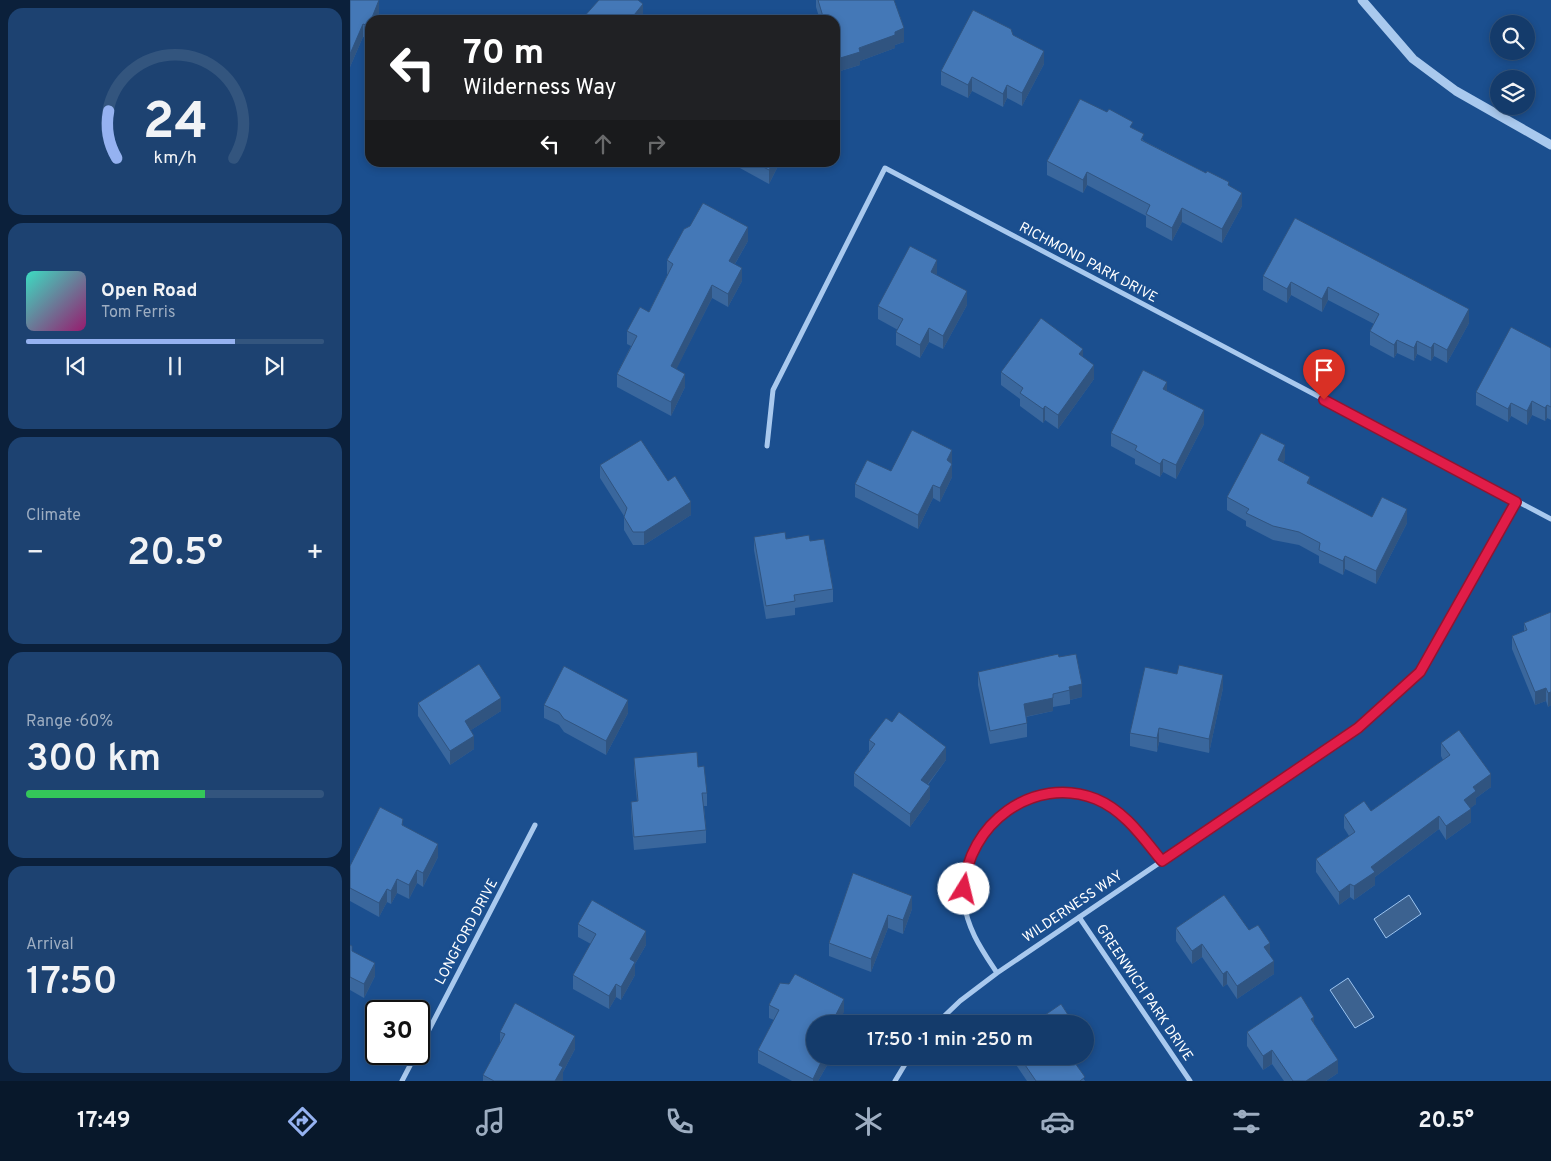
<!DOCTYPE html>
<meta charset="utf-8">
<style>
:root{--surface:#143b6b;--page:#1d4271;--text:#f1f3f6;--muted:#9dadc1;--line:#33557e;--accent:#95b2f1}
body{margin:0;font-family:Overpass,sans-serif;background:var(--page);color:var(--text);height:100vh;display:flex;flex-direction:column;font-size:19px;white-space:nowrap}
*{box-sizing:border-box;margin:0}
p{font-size:16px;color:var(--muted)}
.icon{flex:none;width:28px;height:28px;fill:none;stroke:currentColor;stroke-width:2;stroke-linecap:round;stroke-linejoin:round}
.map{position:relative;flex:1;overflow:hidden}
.details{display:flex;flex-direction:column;gap:8px;padding:8px;background:#0b203b;width:350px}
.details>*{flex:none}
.hud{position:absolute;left:15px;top:15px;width:475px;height:152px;border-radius:15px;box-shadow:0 2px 8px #0003,0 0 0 1px var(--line);background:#202124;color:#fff;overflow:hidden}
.buttons{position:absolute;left:1140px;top:15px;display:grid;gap:10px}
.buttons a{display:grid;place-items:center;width:45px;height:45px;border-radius:50%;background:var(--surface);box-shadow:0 2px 8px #0003,0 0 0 1px var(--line);font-size:25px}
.speed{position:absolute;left:15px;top:1000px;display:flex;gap:10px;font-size:25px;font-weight:700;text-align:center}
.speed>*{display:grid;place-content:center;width:65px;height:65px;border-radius:50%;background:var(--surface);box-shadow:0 2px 8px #0003,0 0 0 1px var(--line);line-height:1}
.speed .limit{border:2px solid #111;border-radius:8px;background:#fff;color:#111}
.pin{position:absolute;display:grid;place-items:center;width:42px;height:42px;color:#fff;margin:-51px -21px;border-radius:50% 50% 50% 0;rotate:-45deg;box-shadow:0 0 5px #0007}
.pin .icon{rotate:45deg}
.me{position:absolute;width:55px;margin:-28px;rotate:9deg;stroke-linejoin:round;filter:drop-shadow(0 0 4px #0008)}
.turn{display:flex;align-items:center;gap:18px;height:105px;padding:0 15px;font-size:22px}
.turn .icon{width:65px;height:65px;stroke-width:2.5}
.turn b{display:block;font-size:35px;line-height:42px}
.lanes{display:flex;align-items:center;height:48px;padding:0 15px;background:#0003;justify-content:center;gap:25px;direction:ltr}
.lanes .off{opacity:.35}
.big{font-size:38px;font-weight:600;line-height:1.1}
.details .widget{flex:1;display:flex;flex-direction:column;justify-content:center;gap:8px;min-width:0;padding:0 18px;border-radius:15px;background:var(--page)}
.details .dial{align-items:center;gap:0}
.dial svg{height:130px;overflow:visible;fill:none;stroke:var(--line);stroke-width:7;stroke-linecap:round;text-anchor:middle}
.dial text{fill:var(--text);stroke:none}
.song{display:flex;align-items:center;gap:15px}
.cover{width:60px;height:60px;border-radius:8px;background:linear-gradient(135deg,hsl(170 70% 55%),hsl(320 70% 35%))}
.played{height:5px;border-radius:2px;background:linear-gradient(90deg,var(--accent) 70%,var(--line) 70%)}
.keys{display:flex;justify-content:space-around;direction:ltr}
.heat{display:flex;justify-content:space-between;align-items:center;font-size:28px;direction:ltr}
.charge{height:8px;border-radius:4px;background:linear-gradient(90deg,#34c759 60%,var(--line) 0)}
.trip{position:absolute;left:456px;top:1015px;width:288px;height:50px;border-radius:25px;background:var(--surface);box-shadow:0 2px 8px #0003,0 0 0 1px var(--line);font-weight:600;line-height:50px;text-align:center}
.tab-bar{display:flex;height:80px;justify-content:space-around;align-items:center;background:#08182b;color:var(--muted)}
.tab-bar .icon{width:35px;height:35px}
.tab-bar .selected{color:var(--accent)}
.tab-bar b{font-size:22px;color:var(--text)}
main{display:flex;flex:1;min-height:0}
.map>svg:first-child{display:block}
</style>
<main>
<section class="details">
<div class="widget dial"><svg viewBox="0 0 100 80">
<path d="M14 69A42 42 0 1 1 86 69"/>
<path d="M14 69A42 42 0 0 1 9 40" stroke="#95b2f1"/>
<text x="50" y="56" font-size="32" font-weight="700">24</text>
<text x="50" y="72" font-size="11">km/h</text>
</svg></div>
<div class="widget">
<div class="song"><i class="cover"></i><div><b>Open Road</b><p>Tom Ferris</p></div></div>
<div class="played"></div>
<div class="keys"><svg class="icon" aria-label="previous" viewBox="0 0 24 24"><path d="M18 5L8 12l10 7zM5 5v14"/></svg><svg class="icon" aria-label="pause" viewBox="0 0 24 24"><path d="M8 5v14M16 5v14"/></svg><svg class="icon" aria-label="next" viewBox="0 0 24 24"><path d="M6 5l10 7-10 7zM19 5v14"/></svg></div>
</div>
<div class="widget"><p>Climate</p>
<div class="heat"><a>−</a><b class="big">20.5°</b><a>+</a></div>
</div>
<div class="widget"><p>Range · 60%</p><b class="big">300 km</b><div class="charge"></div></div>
<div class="widget"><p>Arrival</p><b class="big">17:50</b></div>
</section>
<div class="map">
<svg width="1201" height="1081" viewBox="0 0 1201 1081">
<rect width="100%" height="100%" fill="#1b4f8f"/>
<!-- water -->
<path fill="#3c6290" stroke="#9cc4f0" d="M 1059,895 L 1071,914 L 1036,938 L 1024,919 Z
M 998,978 L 1024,1017 L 1005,1028 L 980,990 Z"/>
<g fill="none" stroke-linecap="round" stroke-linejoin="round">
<!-- minor -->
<path stroke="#a9c9ee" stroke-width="5" d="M 417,446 L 423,390 L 535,168 L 1201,519
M 729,917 L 840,1081
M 647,973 C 632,950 617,929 614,901 C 608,832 680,774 746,799 C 775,811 794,838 812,861
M 586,1024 L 610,1001 L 647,973 L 1008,728 L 1070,672 L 1166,502
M 69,1049 L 185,825
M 52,1081 L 66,1054
M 545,1081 L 560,1056"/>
<!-- tertiary -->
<path stroke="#a9c9ee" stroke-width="9" d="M 1012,0 L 1063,59 L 1106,91 L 1201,145"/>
</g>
<!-- wall -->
<path fill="#3a679d" d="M 0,0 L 29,13 L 27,20 L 20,20 L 20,36 L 19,39 L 13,37 L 0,67 Z
M 466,0 L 544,0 L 554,42 L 545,45 L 545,48 L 510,61 L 510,65 L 487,72 L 485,66 L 485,20 L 470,20 L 466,7 Z
M 663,35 L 694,64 L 672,106 L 657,98 L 653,107 L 622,91 L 618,98 L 591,85 L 591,71 Z
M 783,129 L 794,141 L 879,185 L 892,206 L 872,243 L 832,222 L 822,241 L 796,227 L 796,216 L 737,185 L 733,193 L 697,175 L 697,161 Z
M 379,162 L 430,162 L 419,184 Z
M 945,218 L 1119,323 L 1097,363 L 1084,356 L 1081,361 L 1067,354 L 1064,361 L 1047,353 L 1044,358 L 1020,345 L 1020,331 L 1024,324 L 978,300 L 972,312 L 941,295 L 937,303 L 913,290 L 913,276 Z
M 398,241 L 385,264 L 392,281 L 378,307 L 362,298 L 326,369 L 335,387 L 321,416 L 267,387 L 267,374 L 281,346 L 277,344 L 277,331 L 299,312 L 318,274 L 317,274 L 317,260 Z
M 587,273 L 586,275 L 617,305 L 593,349 L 579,342 L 570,358 L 546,345 L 546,332 L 548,330 L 528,319 L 528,306 Z
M 1201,349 L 1201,420 L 1197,418 L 1195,421 L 1182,415 L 1177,425 L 1161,416 L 1158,422 L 1126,405 L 1126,392 Z
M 733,357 L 744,379 L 708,429 L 695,420 L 693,423 L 670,406 L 670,399 L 651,385 L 651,372 Z
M 817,391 L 854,424 L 826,479 L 813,472 L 810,477 L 785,464 L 785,459 L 761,446 L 761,433 Z
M 935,459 L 933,463 L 960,485 L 1022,517 L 1057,523 L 1026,584 L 995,569 L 993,575 L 969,563 L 969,556 L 949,545 L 923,540 L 896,526 L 896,521 L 877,510 L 877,497 Z
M 602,463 L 602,477 L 590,502 L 583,498 L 568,529 L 505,497 L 505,484 L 541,471 Z
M 250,465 L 318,481 L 341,515 L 294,545 L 283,545 L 274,530 L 274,516 L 250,478 Z
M 404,537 L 460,541 L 483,589 L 483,602 L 445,608 L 445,615 L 416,619 L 404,550 Z
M 1201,612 L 1201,705 L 1198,707 L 1196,701 L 1185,705 L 1162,649 L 1162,636 L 1174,631 L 1174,623 Z
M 709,657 L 732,697 L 720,700 L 720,704 L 703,707 L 703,711 L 676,717 L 677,723 L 677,737 L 640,744 L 628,685 L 628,672 Z
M 873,688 L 859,753 L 809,742 L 807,752 L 780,746 L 780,733 Z
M 68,703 L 151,711 L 121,730 L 124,749 L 100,765 L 68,716 Z
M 194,705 L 278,713 L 256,755 L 214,732 L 209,725 L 194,718 Z
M 542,722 L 596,760 L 578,785 L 580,799 L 560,827 L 504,786 L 504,773 L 519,752 L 519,740 Z
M 1091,743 L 1141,787 L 1126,798 L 1126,804 L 1120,808 L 1121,822 L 1096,840 L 1089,829 L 1025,877 L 1025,885 L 1004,900 L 1000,897 L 989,905 L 966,872 L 966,859 L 999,836 L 994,828 L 994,815 L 1021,811 L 1093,760 L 1091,756 Z
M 284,758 L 357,793 L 357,806 L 354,806 L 356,830 L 356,843 L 284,850 L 281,815 L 281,802 L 287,801 L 284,771 Z
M 53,825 L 88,857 L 73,887 L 67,883 L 59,899 L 47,893 L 41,904 L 37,902 L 29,917 L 0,901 L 0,866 Z
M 503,873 L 562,909 L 553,934 L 538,928 L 521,972 L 479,956 L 479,943 Z
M 228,924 L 296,945 L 285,964 L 285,975 L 271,1000 L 266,997 L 259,1009 L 223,989 L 223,975 L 241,944 L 228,937 Z
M 826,928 L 899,930 L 920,956 L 924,974 L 887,999 L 877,984 L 873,987 L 852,957 L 842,964 L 826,941 Z
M 0,945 L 2,951 L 25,976 L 14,998 L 0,990 Z
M 419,1005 L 494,1012 L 465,1024 L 479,1056 L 479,1062 L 468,1081 L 442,1081 L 408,1063 L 408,1050 L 424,1020 L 419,1018 Z
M 964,1024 L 988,1073 L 976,1081 L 934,1081 L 922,1064 L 913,1070 L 897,1046 L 897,1032 Z
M 150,1032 L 225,1049 L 213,1072 L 212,1081 L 133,1081 L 133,1075 L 150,1045 Z
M 660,1056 L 720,1056 L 735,1081 L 677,1081 Z"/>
<!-- shaded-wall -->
<path fill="#305480" d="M 29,0 L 29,13 L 27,20 L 21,20 Z
M 293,4 L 293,17 L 291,20 L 280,20 Z
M 20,22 L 20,36 L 19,39 L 19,26 Z
M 13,24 L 13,37 L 0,67 L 0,54 Z
M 554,28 L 554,42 L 545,45 L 545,48 L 510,61 L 510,65 L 487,72 L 487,59 L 545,32 Z
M 694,51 L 694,64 L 672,106 L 672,93 Z
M 622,77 L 622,91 L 618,98 L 618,85 Z
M 657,85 L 657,98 L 653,107 L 653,94 Z
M 423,162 L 430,162 L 419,184 L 419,170 Z
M 737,172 L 737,185 L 733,193 L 733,180 Z
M 892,193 L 892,206 L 872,243 L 872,229 Z
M 832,208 L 832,222 L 822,241 L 822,228 Z
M 398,227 L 398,241 L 379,274 L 379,261 Z
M 587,260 L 587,273 L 581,286 L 581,272 Z
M 392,268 L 392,281 L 378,307 L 378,294 Z
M 941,282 L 941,295 L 937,303 L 937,289 Z
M 362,285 L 362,298 L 321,380 L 321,366 Z
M 978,287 L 978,300 L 972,312 L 972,299 Z
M 617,291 L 617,305 L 593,349 L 593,336 Z
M 1119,309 L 1119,323 L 1097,363 L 1097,350 Z
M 579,328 L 579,342 L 570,358 L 570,345 Z
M 1047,340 L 1047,353 L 1044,358 L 1044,345 Z
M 1067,341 L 1067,354 L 1064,361 L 1064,348 Z
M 1084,343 L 1084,356 L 1081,361 L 1081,348 Z
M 733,349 L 733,362 L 729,354 Z
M 744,365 L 744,379 L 708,429 L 708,415 Z
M 335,374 L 335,387 L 321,416 L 321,402 Z
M 817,382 L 817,395 L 813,389 Z
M 1182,401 L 1182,415 L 1177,425 L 1177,411 Z
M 1161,403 L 1161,416 L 1158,422 L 1158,409 Z
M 1197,405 L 1197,418 L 1195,421 L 1195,408 Z
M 695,406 L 695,420 L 693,423 L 693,409 Z
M 854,410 L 854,424 L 826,479 L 826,465 Z
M 935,445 L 935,459 L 928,473 L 928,460 Z
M 602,450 L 602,477 L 590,502 L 590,488 L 597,460 Z
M 813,459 L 813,472 L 810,477 L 810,464 Z
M 960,477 L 960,490 L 957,483 Z
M 583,485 L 583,498 L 568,529 L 568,515 Z
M 341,502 L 341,515 L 294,545 L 294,532 Z
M 1057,509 L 1057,523 L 1026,584 L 1026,571 Z
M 995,556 L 995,569 L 993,575 L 993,561 Z
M 873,675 L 873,688 L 859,753 L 859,739 Z
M 732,684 L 732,697 L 720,700 L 719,687 Z
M 1196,688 L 1196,701 L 1185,705 L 1185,692 Z
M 1201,692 L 1201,705 L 1198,707 L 1198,693 Z
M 151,698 L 151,711 L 115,734 L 115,721 Z
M 703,698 L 703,711 L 674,717 L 674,704 Z
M 278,700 L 278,713 L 256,755 L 256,741 Z
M 809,728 L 809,742 L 807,752 L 807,738 Z
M 124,736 L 124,749 L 100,765 L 100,751 Z
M 596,747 L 596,760 L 571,793 L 571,780 Z
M 1141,774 L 1141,787 L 1126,798 L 1126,804 L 1114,813 L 1114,800 L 1123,787 Z
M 580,786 L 580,799 L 560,827 L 560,814 Z
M 1121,809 L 1121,822 L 1096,840 L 1096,826 Z
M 1089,816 L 1089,829 L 1025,877 L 1025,885 L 1004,900 L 1004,886 L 1021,867 Z
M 88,844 L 88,857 L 73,887 L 73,873 Z
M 67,870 L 67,883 L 59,899 L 59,885 Z
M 47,879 L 47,893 L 41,904 L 41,891 Z
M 1000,884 L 1000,897 L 989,905 L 989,892 Z
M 37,889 L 37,902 L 29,917 L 29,903 Z
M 562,896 L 562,909 L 553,934 L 553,920 Z
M 538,915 L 538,928 L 521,972 L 521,959 Z
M 296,931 L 296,945 L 285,964 L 285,975 L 271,1000 L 271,987 L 280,959 Z
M 920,943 L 920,956 L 914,947 Z
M 852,944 L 852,957 L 842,964 L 842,951 Z
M 924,961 L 924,974 L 887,999 L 887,986 Z
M 25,963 L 25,976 L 14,998 L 14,984 Z
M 877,971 L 877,984 L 873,987 L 873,974 Z
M 266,984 L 266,997 L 259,1009 L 259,996 Z
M 494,999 L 494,1012 L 488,1024 L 481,1024 Z
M 964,1017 L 964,1030 L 961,1019 Z
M 225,1036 L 225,1049 L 213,1072 L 213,1080 L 212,1081 L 205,1081 L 209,1065 Z
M 922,1050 L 922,1064 L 913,1070 L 913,1056 Z
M 474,1056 L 479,1056 L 479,1062 L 468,1081 L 463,1081 L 463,1079 Z
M 988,1060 L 988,1073 L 976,1081 L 956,1081 Z"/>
<!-- building -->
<path fill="#4478b7" stroke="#305480" d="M 0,0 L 29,0 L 21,20 L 20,20 L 19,26 L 13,24 L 0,54 Z
M 249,0 L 288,0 L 293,4 L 280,20 L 231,20 Z
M 468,0 L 544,0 L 554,28 L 545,32 L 545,35 L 509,48 L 510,52 L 487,59 L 485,52 L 485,20 L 474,20 Z
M 623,10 L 661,29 L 663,35 L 694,51 L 672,93 L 657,85 L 653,94 L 622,77 L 618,85 L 591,71 Z
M 730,99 L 757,112 L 759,109 L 783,122 L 780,127 L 794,134 L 791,140 L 856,173 L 857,171 L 879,182 L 878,185 L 892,193 L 872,229 L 832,208 L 822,228 L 796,214 L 800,205 L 737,172 L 733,180 L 697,161 Z
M 404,162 L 423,162 L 419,170 Z
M 353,203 L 398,227 L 379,261 L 392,268 L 378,294 L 362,285 L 321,366 L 335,374 L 321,402 L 267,374 L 287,336 L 277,331 L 290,307 L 299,312 L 323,264 L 317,260 L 334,229 L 340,226 Z
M 945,218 L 1119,309 L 1097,350 L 1084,343 L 1081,348 L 1067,341 L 1064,348 L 1047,340 L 1044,345 L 1020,331 L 1029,314 L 978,287 L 972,299 L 941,282 L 937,289 L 913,276 Z
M 560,246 L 587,260 L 581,272 L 617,291 L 593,336 L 579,328 L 570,345 L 546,332 L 553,319 L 528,306 Z
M 691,318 L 733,349 L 729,354 L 744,365 L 708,415 L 695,406 L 693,409 L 670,393 L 673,388 L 651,372 Z
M 1161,327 L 1201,348 L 1201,407 L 1197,405 L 1195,408 L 1182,401 L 1177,411 L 1161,403 L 1158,409 L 1126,392 Z
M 793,370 L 817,382 L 813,389 L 854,410 L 826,465 L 813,459 L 810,464 L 785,450 L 787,446 L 761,433 Z
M 562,430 L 602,450 L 597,460 L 602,464 L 590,488 L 583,485 L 568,515 L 505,484 L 517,460 L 541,471 Z
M 911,433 L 935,445 L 928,460 L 960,477 L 957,483 L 1022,517 L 1032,497 L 1057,509 L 1026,571 L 995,556 L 993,561 L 969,550 L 970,543 L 949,532 L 923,526 L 896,513 L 899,509 L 877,497 Z
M 291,440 L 318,481 L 325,476 L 341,502 L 294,532 L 283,532 L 274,517 L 277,508 L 250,465 Z
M 435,532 L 436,539 L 459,535 L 460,541 L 474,539 L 483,589 L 444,595 L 445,601 L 416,606 L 404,537 Z
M 1201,612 L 1201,692 L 1198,693 L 1196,688 L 1185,692 L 1162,636 L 1177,630 L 1174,623 Z
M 708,654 L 709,657 L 726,654 L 732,684 L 719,687 L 720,690 L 703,694 L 703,698 L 674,704 L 677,723 L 640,731 L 628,672 Z
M 129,664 L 151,698 L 115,721 L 124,736 L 100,751 L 68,703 Z
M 829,665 L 873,675 L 859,739 L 809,728 L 807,738 L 780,733 L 795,667 L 827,674 Z
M 214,666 L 278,700 L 256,741 L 214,719 L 209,712 L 194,705 Z
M 549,712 L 596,747 L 571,780 L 580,786 L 560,814 L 504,773 L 525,744 L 519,740 L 536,718 L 542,722 Z
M 1109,730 L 1141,774 L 1123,787 L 1126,791 L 1114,800 L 1121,809 L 1096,826 L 1089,816 L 1021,867 L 1025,872 L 1004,886 L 1000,884 L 989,892 L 966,859 L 1005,832 L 994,815 L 1014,801 L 1021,811 L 1100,755 L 1091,743 Z
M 347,752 L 348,767 L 354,766 L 357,793 L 352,793 L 356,830 L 284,837 L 281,802 L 288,801 L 284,758 Z
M 30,807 L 53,819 L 52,825 L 88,844 L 73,873 L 67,870 L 59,885 L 47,879 L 41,891 L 37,889 L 29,903 L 0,888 L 0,866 Z
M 503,873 L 562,896 L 553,920 L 538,915 L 521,959 L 479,943 Z
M 874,895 L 899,930 L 908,925 L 920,943 L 914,947 L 924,961 L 887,986 L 877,971 L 873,974 L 852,944 L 842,951 L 826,928 Z
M 242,900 L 296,931 L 280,959 L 285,962 L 271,987 L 266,984 L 259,996 L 223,975 L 246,934 L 228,924 Z
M 0,945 L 2,946 L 2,951 L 25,963 L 14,984 L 0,977 Z
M 445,974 L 494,999 L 481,1024 L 465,1024 L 465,1056 L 474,1056 L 463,1079 L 408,1050 L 429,1010 L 419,1005 L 430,983 L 439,984 Z
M 951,996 L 964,1017 L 961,1019 L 988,1060 L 956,1081 L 943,1081 L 922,1050 L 913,1056 L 897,1032 Z
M 165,1003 L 225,1036 L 209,1065 L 213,1067 L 205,1081 L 144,1081 L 133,1075 L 155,1034 L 150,1032 Z
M 711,1004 L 724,1024 L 682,1024 Z
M 669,1056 L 720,1056 L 735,1077 L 730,1081 L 686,1081 Z"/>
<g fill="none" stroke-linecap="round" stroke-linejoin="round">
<!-- route casing -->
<g stroke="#92132f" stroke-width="12">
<path id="route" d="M 614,889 C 617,825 683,774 746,799 C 775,811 793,838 812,861 L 1008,728 L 1070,672 L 1166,502 L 974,400"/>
</g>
<!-- route -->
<use href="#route" stroke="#e11d48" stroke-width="9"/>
</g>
<g text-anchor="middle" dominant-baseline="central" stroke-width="5" stroke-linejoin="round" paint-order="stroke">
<!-- street labels -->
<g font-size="14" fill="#fff" stroke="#1b4f8f">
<text transform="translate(738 263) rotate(28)">RICHMOND PARK DRIVE</text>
<text transform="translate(723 907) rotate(-34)">WILDERNESS WAY</text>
<text transform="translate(117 932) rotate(-62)">LONGFORD DRIVE</text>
<text transform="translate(794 993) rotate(56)">GREENWICH PARK DRIVE</text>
</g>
</g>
</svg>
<div class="buttons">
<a><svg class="icon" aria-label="search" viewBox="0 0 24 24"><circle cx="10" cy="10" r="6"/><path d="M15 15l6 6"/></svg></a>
<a><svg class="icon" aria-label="layers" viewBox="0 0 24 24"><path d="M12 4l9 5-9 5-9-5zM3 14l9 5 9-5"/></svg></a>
</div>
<div class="speed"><div class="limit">30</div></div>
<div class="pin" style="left:974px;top:400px;background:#d93025"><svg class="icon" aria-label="arrive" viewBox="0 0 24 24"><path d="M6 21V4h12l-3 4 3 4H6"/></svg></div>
<svg class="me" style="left:614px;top:889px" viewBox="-20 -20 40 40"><circle r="19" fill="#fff"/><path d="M0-13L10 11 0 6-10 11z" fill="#e11d48"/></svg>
<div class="trip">17:50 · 1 min · 250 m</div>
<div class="hud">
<div class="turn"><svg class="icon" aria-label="left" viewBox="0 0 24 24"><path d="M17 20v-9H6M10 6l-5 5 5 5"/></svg><div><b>70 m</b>Wilderness Way</div></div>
<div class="lanes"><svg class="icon" aria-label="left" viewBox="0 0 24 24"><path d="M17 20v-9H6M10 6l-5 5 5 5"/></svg><svg class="icon off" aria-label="ahead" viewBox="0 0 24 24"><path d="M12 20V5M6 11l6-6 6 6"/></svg><svg class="icon off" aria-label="right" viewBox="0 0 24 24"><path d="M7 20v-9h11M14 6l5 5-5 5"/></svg></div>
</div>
</div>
</main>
<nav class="tab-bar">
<b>17:49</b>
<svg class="icon selected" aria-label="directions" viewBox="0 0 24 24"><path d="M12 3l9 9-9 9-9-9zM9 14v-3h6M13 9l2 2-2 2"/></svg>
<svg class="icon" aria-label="music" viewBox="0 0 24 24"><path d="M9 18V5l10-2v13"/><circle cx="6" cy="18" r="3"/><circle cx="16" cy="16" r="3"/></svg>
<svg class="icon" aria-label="phone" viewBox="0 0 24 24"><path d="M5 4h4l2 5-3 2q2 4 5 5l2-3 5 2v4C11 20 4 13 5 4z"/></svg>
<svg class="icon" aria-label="climate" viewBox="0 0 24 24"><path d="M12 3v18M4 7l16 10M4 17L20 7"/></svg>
<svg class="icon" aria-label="car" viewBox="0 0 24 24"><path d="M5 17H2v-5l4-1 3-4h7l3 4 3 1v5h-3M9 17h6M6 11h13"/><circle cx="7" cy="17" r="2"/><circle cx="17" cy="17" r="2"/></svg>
<svg class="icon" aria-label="filters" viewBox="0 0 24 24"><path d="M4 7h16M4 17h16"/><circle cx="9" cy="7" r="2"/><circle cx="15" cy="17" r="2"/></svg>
<b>20.5°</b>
</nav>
